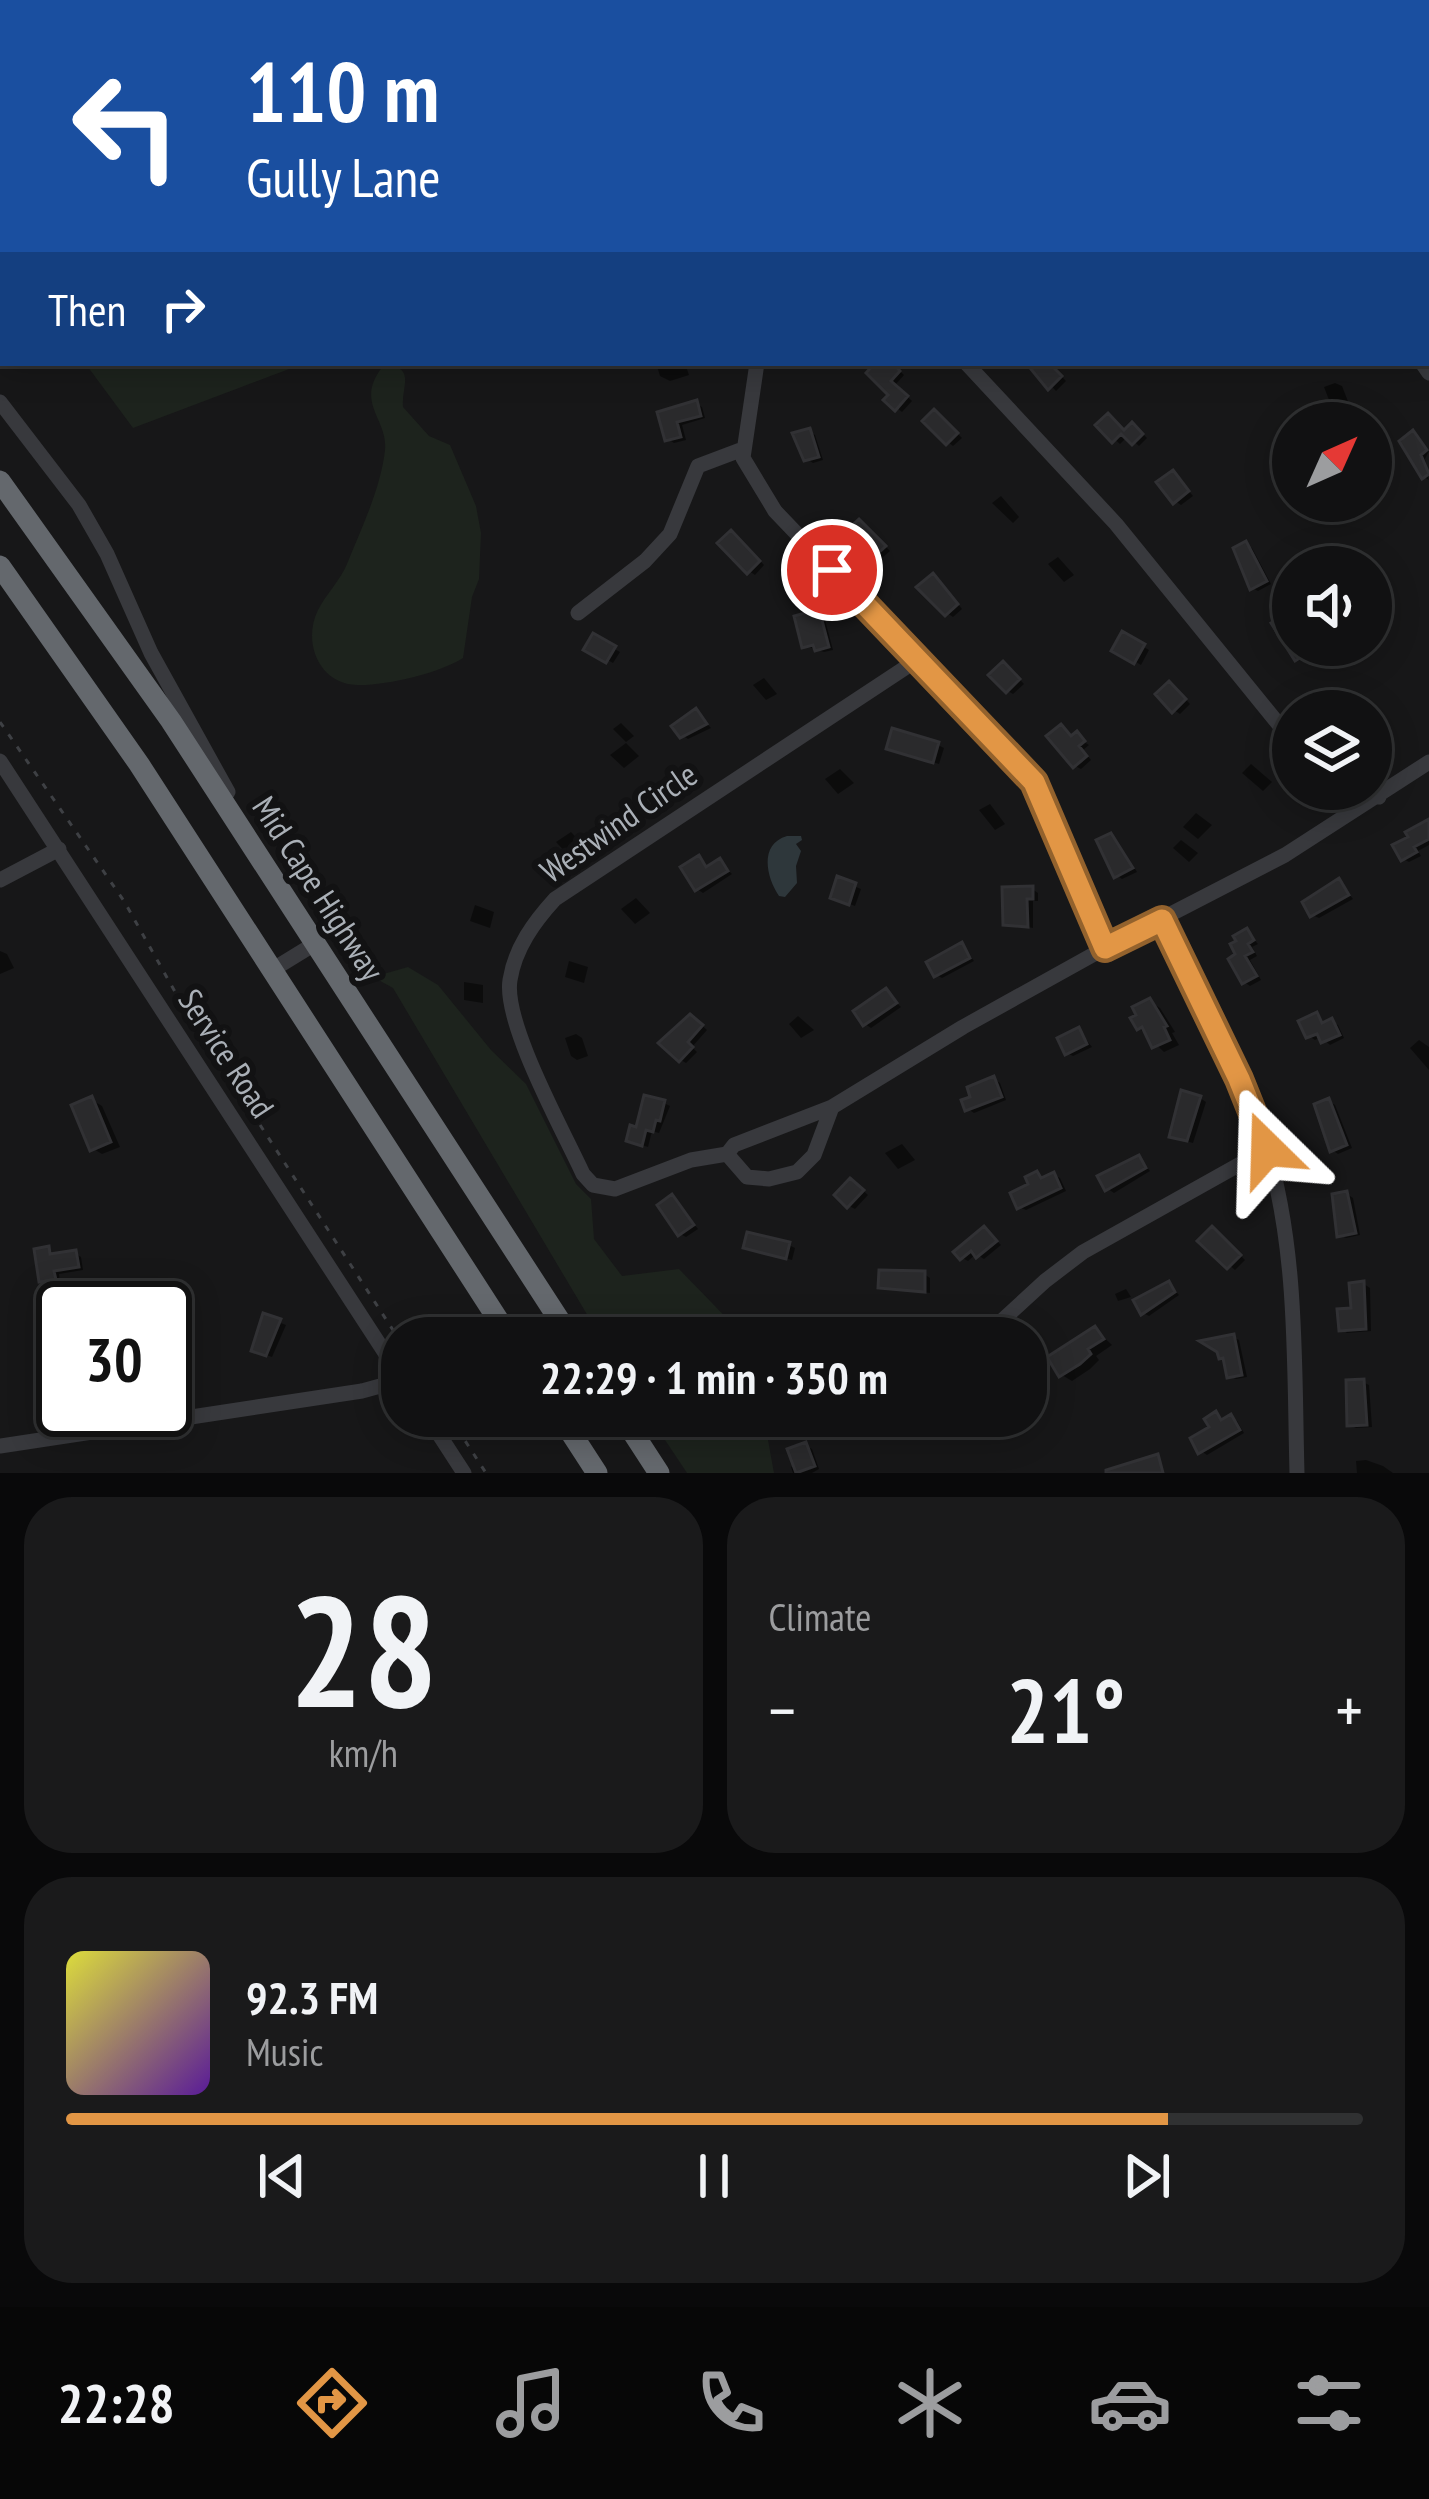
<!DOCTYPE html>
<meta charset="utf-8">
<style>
:root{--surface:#111112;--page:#1a1a1b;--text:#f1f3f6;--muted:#9c9d9f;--line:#303132;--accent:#e29645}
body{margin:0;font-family:"PT Sans Narrow",sans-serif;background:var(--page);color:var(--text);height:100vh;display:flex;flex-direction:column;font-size:45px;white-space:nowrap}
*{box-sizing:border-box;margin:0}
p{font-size:39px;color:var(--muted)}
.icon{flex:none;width:66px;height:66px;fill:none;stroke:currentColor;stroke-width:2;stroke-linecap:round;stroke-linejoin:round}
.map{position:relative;height:1473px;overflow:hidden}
.sheet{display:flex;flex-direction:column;gap:24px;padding:24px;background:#09090a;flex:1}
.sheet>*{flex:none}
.top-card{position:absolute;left:0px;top:0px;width:1431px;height:366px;box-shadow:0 6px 30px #0003,0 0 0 3px var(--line);background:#1a4fa0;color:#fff;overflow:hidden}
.needle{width:78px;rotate:45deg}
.controls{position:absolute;left:1272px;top:402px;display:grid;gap:24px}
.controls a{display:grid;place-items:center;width:120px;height:120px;border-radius:50%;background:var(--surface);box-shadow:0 6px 30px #0003,0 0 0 3px var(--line);font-size:60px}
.speed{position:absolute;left:36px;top:1281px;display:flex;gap:24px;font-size:60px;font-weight:700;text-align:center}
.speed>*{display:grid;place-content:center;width:156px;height:156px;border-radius:50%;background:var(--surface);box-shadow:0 6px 30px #0003,0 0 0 3px var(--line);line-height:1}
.speed .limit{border:6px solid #111;border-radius:18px;background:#fff;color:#111}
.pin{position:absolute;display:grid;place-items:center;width:102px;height:102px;color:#fff;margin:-51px;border:6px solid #fff;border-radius:50%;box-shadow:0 3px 12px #0007}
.me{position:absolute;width:132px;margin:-66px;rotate:338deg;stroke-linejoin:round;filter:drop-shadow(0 0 9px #0008)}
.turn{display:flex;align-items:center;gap:42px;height:252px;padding:0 48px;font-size:54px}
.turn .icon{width:156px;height:156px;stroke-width:2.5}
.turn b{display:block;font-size:84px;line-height:102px}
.then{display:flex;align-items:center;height:114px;padding:0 48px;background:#0003;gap:24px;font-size:45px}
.big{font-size:90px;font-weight:600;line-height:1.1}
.sheet .tile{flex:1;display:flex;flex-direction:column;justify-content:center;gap:18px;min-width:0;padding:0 42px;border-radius:48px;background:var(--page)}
.sheet .dial{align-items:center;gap:0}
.dial b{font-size:156px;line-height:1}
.song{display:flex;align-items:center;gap:36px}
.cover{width:144px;height:144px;border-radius:18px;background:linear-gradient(135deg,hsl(60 70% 55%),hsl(270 70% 35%))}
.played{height:12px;border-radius:6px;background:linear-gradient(90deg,var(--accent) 85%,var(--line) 85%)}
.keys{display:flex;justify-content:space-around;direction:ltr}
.heat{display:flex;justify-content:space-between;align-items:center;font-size:66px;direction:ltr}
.sheet .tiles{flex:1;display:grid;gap:24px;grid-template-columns:1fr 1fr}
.tile:last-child{grid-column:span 2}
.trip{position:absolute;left:381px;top:1317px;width:666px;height:120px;border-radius:48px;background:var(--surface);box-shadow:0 6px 30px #0003,0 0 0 3px var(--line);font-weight:600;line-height:120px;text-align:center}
.dock{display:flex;height:192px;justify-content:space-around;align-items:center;background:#070707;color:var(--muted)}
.dock .icon{width:84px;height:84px}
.dock .current{color:var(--accent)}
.dock b{font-size:54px;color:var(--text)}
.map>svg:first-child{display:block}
</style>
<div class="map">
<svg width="1429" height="1473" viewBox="0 0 1429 1473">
<rect width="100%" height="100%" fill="#171718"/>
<!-- green -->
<path fill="#1d231d" d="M 85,363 L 305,363 L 133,428 Z
M 384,365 C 417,367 401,386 403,407 L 429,436 L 450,445 L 476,506 L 481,533 L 479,579 L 472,597 L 463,658 C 440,673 385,686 357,685 C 319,684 302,642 318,610 C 326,594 340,581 347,564 C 361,529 381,488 385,450 C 388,418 353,402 384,365 Z
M 408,967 L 438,985 L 491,1050 L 526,1084 L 576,1184 L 591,1199 L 594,1239 L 622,1276 L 679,1269 L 746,1338 L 601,1338 L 393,988 L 373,977 Z
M 649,1416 L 792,1416 L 768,1440 L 774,1473 L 687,1473 Z"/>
<!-- water -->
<path fill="#2e373b" d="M 787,836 L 801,836 L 802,840 L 796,844 L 801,851 L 796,866 L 797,883 L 785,897 L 779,896 C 766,877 759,844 787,836 Z"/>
<!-- shadow -->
<path fill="#0007" d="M 656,363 L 685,363 L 689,375 L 670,381 L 660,376 Z
M 880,363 L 892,363 L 904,375 L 895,385 L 912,401 L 902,412 L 897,408 Z
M 1030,363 L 1048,363 L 1066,381 L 1056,391 Z
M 1335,383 L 1342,386 L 1349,404 L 1337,409 L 1331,405 L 1324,387 Z
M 696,404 L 702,407 L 705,418 L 682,425 L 686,440 L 674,443 L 668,439 L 660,414 Z
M 940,416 L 962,438 L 953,446 L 948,442 Z
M 1099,425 L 1126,433 L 1139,430 L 1147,438 L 1139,446 L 1128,436 L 1120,444 Z
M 809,431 L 815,435 L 823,460 L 813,463 L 807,459 Z
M 1413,434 L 1429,451 L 1425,459 L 1429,480 L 1424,477 Z
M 1173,473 L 1193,496 L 1181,505 L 1175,501 Z
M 1001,496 L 1019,517 L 1013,523 L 992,503 Z
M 865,526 L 890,551 L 882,558 L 876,555 Z
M 737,537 L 764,565 L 755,575 L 749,571 Z
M 1246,545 L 1252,548 L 1271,584 L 1258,591 L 1252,588 Z
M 1058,557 L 1074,575 L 1064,582 L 1048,564 Z
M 939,580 L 962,609 L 953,617 L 947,613 Z
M 818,613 L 824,616 L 833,650 L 824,652 L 805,646 Z
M 1293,616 L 1293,645 L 1313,645 L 1318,652 L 1303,662 L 1276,624 Z
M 1123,635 L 1149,650 L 1141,665 L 1115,650 Z
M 594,637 L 620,652 L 613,663 L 588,649 Z
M 1009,668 L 1024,684 L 1013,694 L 1008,691 Z
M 764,678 L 777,694 L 766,700 L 753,685 Z
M 1175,688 L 1190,704 L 1180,714 L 1174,710 Z
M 1330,701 L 1340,707 L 1344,711 L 1332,711 L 1326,706 Z
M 696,712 L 711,728 L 688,739 L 682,735 Z
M 621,723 L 634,736 L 626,742 L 613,729 Z
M 1371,725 L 1387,738 L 1377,751 L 1371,748 Z
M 1061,728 L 1089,745 L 1083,750 L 1091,760 L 1081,769 L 1075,766 Z
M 626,743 L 639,756 L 624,768 L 610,755 Z
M 938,745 L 944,748 L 939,764 L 895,751 Z
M 1251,764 L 1272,782 L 1263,791 L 1242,773 Z
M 840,769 L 854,783 L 838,794 L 825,779 Z
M 990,804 L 1005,824 L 995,830 L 979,810 Z
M 1196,813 L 1212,825 L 1198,839 L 1183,827 Z
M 1429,825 L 1429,845 L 1418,851 L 1421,856 L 1409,862 L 1403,859 L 1412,838 Z
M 571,832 L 584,846 L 569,856 L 556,842 Z
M 1111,837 L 1117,840 L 1137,872 L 1122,879 L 1116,875 Z
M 1181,840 L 1198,853 L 1189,862 L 1173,848 Z
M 699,859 L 709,869 L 720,862 L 732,874 L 703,893 L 697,889 Z
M 839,880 L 861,889 L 855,906 L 839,900 Z
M 1339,882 L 1353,899 L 1319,918 L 1312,915 Z
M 1032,889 L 1038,893 L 1038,901 L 1033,901 L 1033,928 L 1006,923 Z
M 636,898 L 650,913 L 635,924 L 621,909 Z
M 475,905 L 494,912 L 490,928 L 470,921 Z
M 1247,932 L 1258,944 L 1252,947 L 1257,956 L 1250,960 L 1261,980 L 1250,986 L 1244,982 L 1240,955 Z
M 962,945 L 974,961 L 942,978 L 936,975 Z
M 0,951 L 7,954 L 14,968 L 0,974 Z
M 569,961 L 588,967 L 584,983 L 565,977 Z
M 464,982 L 483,985 L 483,1003 L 464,1000 Z
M 886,992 L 901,1007 L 871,1028 L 865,1024 Z
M 1150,1002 L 1160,1008 L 1175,1032 L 1172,1033 L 1179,1045 L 1164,1052 L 1139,1028 Z
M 798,1016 L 814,1030 L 801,1038 L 789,1024 Z
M 1317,1016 L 1326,1025 L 1332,1022 L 1338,1025 L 1344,1038 L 1330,1045 L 1321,1037 L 1315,1040 L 1309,1036 Z
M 697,1021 L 707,1030 L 692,1047 L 697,1052 L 686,1063 L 681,1060 Z
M 1079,1031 L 1092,1047 L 1073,1056 L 1067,1053 Z
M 576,1034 L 582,1038 L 588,1056 L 577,1060 L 571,1056 L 565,1038 Z
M 1419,1040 L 1429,1047 L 1429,1070 L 1410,1048 Z
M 994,1079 L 1000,1083 L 1006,1100 L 974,1113 L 968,1109 Z
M 1200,1098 L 1206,1102 L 1193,1143 L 1178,1139 Z
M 92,1100 L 102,1106 L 120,1147 L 102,1154 L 92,1148 Z
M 1329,1101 L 1335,1105 L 1352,1148 L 1338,1154 L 1332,1150 Z
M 664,1103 L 670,1106 L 659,1133 L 652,1131 L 648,1147 L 635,1143 L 638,1131 Z
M 902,1144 L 915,1160 L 898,1169 L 885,1153 Z
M 1139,1158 L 1150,1171 L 1114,1193 L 1108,1189 Z
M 1037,1174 L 1045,1179 L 1054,1175 L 1060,1178 L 1066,1191 L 1026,1210 L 1019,1207 Z
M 857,1185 L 868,1195 L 855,1209 L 849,1206 Z
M 1347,1194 L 1353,1198 L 1360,1235 L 1346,1238 L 1340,1235 Z
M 672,1197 L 698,1229 L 686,1237 L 680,1234 Z
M 985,1229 L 1001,1245 L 984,1259 L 976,1254 L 968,1261 L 962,1258 Z
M 1218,1233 L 1245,1260 L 1235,1270 L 1202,1241 Z
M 789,1245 L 795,1248 L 792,1260 L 746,1247 Z
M 49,1249 L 55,1256 L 75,1253 L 81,1257 L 83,1270 L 59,1274 L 60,1282 L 48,1284 L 42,1281 Z
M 924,1274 L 930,1278 L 930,1293 L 882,1286 Z
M 1169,1284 L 1179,1295 L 1149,1316 L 1143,1313 Z
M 1364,1284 L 1370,1288 L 1371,1331 L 1347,1333 L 1341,1329 L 1354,1311 Z
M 1126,1289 L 1131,1297 L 1118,1301 L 1115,1294 Z
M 265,1317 L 286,1325 L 272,1357 L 260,1353 Z
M 169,1321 L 175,1325 L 181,1339 L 165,1345 L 165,1323 Z
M 1095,1329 L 1112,1345 L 1096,1356 L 1099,1360 L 1090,1369 L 1072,1381 L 1062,1375 Z
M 1233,1337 L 1239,1340 L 1247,1377 L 1236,1379 L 1230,1376 L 1227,1361 L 1221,1357 Z
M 1363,1382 L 1369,1385 L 1372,1427 L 1356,1428 L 1350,1425 Z
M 1032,1388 L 1047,1402 L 1031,1415 L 1026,1412 L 1026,1393 Z
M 1216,1415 L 1224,1421 L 1231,1418 L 1237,1421 L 1244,1433 L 1207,1455 L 1201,1451 Z
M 1010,1416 L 1018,1418 L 1026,1428 L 1019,1433 L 1013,1429 L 1005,1420 Z
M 806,1446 L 812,1449 L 819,1469 L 812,1473 L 793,1473 L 791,1467 L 796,1465 Z
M 1366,1460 L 1383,1466 L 1393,1473 L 1357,1473 L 1356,1461 Z"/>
<!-- building -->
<path fill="#2a2a2c" stroke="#313134" stroke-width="3" d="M 875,363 L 893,363 L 900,371 L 891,381 L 908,396 L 895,411 L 883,400 L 888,395 L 866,373 Z
M 1026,363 L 1049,363 L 1062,376 L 1048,390 Z
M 697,400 L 701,416 L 677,422 L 681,437 L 665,441 L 657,412 Z
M 934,409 L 958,433 L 946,445 L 922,421 Z
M 1108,413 L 1124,430 L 1132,422 L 1143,434 L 1132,445 L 1121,434 L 1112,443 L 1095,425 Z
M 810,428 L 819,457 L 804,461 L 792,433 Z
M 1413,430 L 1427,450 L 1421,455 L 1429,474 L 1422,479 L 1399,441 Z
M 1173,470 L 1189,491 L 1173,504 L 1156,482 Z
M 859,519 L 886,546 L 874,557 L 845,532 Z
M 731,530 L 760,561 L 747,574 L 717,543 Z
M 1246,541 L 1267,581 L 1250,590 L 1233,548 Z
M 933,573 L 958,604 L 945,616 L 916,587 Z
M 819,609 L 829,647 L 815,651 L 813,645 L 802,648 L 794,616 Z
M 1293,609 L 1293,645 L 1320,645 L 1295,661 L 1271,623 Z
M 1122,631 L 1145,644 L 1134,664 L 1111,651 Z
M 593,633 L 616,646 L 606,663 L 583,650 Z
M 1003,661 L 1020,679 L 1006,693 L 988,675 Z
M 1169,681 L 1186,699 L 1172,713 L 1155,694 Z
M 696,708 L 707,724 L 680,738 L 671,726 Z
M 1061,724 L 1071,736 L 1077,731 L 1085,741 L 1079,746 L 1087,756 L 1073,768 L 1046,736 Z
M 892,728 L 939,742 L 933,763 L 886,749 Z
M 1429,819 L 1429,839 L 1414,847 L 1417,852 L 1401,861 L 1392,845 L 1408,837 L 1405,832 Z
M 1111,833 L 1133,868 L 1114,878 L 1096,840 Z
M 699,855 L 706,867 L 720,858 L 728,871 L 695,891 L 680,867 Z
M 837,876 L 856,883 L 849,905 L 830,898 Z
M 1339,878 L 1349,895 L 1310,917 L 1302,902 Z
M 1033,886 L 1033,899 L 1027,899 L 1028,927 L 1003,925 L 1002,887 Z
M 1247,928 L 1254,940 L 1248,944 L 1253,952 L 1245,956 L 1257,976 L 1242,984 L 1228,959 L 1235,954 L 1230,944 L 1236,941 L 1233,936 Z
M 962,942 L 970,958 L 934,977 L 926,962 Z
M 886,988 L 897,1003 L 863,1026 L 853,1011 Z
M 1150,998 L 1167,1026 L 1164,1027 L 1170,1040 L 1152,1048 L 1142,1027 L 1137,1030 L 1130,1018 L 1136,1015 L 1132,1007 Z
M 1317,1012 L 1322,1023 L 1332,1018 L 1340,1035 L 1321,1043 L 1317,1034 L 1306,1038 L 1298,1021 Z
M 690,1014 L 703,1025 L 688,1042 L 693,1047 L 679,1062 L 658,1043 Z
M 1079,1027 L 1087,1044 L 1065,1055 L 1057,1038 Z
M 994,1076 L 1002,1097 L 965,1111 L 961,1100 L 970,1097 L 967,1087 Z
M 1181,1090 L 1201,1096 L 1187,1141 L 1169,1137 Z
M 644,1095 L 665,1100 L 660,1121 L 656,1120 L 653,1132 L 646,1130 L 642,1146 L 626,1141 L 630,1125 L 636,1127 Z
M 92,1096 L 111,1142 L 90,1151 L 71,1105 Z
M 1329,1098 L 1347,1145 L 1330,1152 L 1314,1104 Z
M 1139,1155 L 1146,1168 L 1105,1191 L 1097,1176 Z
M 1037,1171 L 1041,1178 L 1054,1172 L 1061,1188 L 1017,1209 L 1010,1193 L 1028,1184 L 1025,1177 Z
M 850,1178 L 864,1190 L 847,1208 L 834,1195 Z
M 1347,1191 L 1356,1233 L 1337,1237 L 1332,1194 Z
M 672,1194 L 694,1225 L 678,1236 L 657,1205 Z
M 984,1226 L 997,1241 L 976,1258 L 971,1251 L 960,1260 L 953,1252 Z
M 1212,1226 L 1241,1255 L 1227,1269 L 1197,1241 Z
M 747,1232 L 790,1242 L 786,1259 L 743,1248 Z
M 49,1246 L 50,1254 L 76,1250 L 79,1267 L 54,1271 L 56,1280 L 39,1282 L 34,1249 Z
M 879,1270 L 925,1271 L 925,1292 L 878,1288 Z
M 1169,1281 L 1175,1292 L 1141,1315 L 1133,1300 Z
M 1364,1281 L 1366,1329 L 1339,1331 L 1337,1309 L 1351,1308 L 1349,1283 Z
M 263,1313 L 281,1319 L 266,1356 L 251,1351 Z
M 1095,1326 L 1104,1339 L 1088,1349 L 1091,1354 L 1080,1364 L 1059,1377 L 1047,1357 Z
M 1234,1334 L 1242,1375 L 1227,1378 L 1223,1358 L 1219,1359 L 1217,1352 L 1199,1341 Z
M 1364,1379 L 1367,1425 L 1347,1426 L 1346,1380 Z
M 1216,1411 L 1221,1420 L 1231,1414 L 1240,1430 L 1198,1454 L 1190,1438 L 1209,1427 L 1204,1419 Z
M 806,1442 L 815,1466 L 796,1473 L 787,1449 Z
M 1158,1454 L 1163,1473 L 1106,1473 L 1106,1470 Z"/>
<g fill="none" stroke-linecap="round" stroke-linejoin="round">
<!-- path -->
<path stroke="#3e4044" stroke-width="3" stroke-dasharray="6 9" stroke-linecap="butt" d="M 0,722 L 124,901 L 183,1006 L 402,1344
M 449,1416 L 486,1473"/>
<!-- minor -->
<path stroke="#38393d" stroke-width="15" d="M 6,0 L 9,3
M 1151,0 L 1154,3
M 427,3 L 430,0
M 821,3 L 823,0
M 757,363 L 743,458 L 775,511 L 1034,782 L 1105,948
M 966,363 L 1116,524 L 1293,742
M 1422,363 L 1429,373
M 0,402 L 79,505 L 107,554 L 151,653 L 228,792
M 578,613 L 645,561 L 670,534 L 698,466 L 743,449
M 0,761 L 402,1379
M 1354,789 L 1379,797
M 0,880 L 59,849
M 1163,920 C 1195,995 1241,1066 1266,1145 C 1298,1250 1294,1364 1297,1473
M 272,970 L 316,943
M 832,1107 L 734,1145 L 727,1154 L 747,1177 L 769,1179 L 797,1172 L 814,1155 L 832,1107 L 963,1027 L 1105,948 L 1285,855 L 1429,762
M 727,1154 L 691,1160 L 615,1189 L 593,1185 L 583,1174 C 564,1132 503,1023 510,980 C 515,948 534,922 555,899 L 917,660
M 983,1338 L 1045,1281 L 1083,1252 L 1267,1149
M 427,1416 L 464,1473
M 0,1446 L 362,1391 L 402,1380"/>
<!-- highway -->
<path stroke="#64686d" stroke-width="21" d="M 0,481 L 171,721 L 571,1338
M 0,566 L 139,764 L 510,1338
M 560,1416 L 597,1473
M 622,1416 L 659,1473"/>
</g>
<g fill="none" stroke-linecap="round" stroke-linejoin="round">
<!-- route casing -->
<g stroke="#93622d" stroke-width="30">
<path id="route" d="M 832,570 L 1034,782 L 1105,948 L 1162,920 L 1239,1079 L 1267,1149"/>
</g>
<!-- route -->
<use href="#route" stroke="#e29645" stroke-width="21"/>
</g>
<g text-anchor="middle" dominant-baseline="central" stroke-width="12" stroke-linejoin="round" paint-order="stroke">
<!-- street labels -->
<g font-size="33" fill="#aab0b7" stroke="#121213">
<text transform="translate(618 822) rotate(-35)">Westwind Circle</text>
<text transform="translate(319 888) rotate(57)">Mid Cape Highway</text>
<text transform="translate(227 1053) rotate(57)">Service Road</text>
</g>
</g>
</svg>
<div class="controls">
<a><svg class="needle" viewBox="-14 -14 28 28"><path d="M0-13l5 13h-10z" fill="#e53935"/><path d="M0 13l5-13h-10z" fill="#9c9d9f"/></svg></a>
<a><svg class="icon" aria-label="sound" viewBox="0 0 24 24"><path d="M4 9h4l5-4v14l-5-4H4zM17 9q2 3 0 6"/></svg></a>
<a><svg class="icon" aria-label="layers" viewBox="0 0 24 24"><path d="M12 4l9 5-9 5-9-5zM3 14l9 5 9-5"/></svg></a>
</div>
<div class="speed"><div class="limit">30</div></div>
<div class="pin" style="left:832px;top:570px;background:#d93025"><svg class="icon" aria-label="arrive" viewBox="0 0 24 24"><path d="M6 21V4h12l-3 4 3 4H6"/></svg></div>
<svg class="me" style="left:1267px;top:1149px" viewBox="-20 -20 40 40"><path d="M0-17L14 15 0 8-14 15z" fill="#e29645" stroke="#fff" stroke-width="4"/></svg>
<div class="trip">22:29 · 1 min · 350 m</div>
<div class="top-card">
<div class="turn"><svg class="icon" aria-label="left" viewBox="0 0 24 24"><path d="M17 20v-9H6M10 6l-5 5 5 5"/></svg><div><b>110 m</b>Gully Lane</div></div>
<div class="then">Then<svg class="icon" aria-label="right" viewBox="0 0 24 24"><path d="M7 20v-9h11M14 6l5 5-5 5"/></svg></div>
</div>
</div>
<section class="sheet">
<div class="tiles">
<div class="tile dial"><b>28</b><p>km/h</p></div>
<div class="tile"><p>Climate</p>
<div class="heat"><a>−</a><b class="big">21°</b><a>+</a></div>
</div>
<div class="tile">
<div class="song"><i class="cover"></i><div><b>92.3 FM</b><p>Music</p></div></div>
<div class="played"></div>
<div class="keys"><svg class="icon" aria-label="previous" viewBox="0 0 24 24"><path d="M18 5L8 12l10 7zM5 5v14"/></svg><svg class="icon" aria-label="pause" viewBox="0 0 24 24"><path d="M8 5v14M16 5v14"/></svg><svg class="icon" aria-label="next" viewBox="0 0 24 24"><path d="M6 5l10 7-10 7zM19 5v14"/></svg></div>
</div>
</div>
</section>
<nav class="dock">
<b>22:28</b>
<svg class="icon current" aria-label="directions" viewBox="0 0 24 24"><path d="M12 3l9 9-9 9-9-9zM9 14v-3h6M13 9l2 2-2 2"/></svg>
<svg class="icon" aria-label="music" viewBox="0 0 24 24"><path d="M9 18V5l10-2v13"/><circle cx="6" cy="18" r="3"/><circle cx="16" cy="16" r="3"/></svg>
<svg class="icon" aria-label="phone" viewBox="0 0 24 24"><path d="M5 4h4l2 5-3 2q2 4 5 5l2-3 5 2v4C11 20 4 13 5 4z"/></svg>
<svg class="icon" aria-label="climate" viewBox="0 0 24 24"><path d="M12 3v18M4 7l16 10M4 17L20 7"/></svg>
<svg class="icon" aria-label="car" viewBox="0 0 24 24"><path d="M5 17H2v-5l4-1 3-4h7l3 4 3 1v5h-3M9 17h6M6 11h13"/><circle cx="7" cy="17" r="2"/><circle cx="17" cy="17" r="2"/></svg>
<svg class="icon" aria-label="filters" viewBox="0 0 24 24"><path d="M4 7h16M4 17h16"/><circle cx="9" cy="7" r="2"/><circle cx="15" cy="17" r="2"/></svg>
</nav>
